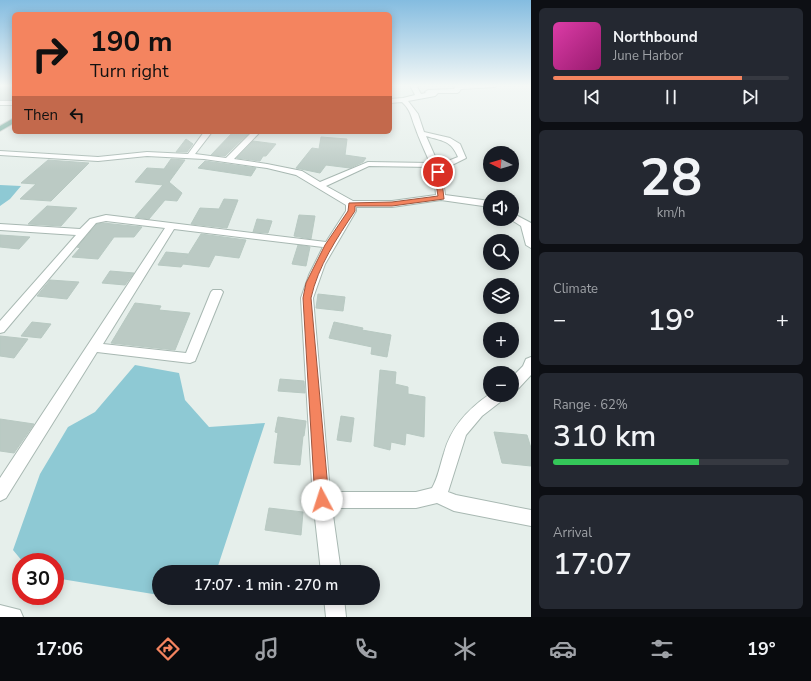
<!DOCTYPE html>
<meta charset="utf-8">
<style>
:root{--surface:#171b24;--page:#242831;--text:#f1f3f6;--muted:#9ea1a6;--line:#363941;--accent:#f4845f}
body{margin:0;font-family:"Nunito Sans",sans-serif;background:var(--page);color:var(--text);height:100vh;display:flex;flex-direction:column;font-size:15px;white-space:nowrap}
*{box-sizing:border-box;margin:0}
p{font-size:13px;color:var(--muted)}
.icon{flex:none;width:22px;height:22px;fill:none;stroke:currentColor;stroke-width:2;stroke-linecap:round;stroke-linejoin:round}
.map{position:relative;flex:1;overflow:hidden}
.side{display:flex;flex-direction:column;gap:8px;padding:8px;background:#0d0f14;width:280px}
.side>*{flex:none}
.top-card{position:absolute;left:12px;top:12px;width:380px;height:122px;border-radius:6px;box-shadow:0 2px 10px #0003;background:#f4845f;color:#111;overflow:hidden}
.needle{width:26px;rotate:275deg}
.buttons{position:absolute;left:483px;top:146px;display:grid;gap:8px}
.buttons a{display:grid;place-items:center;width:36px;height:36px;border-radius:50%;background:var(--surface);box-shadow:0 2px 10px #0003;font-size:20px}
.speed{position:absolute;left:12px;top:553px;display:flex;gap:8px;font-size:20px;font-weight:700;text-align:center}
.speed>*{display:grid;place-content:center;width:52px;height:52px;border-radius:50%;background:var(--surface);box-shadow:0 2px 10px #0003;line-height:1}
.speed .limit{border:6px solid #d22;background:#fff;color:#111}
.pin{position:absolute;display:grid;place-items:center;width:34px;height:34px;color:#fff;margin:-17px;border:2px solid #fff;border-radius:50%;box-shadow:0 1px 4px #0007}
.me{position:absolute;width:44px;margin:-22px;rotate:355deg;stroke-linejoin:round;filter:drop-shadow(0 0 3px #0008)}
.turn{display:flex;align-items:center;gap:14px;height:84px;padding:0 12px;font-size:18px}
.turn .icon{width:52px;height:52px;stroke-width:2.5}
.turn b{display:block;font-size:28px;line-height:34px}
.then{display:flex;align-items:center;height:38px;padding:0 12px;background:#0003;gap:8px;font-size:15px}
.big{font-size:30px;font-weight:600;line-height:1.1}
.side .tile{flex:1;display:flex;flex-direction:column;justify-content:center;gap:6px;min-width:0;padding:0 14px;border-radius:6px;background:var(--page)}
.side .dial{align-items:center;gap:0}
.dial b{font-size:52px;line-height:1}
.song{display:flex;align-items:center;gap:12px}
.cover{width:48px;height:48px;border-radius:6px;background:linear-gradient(135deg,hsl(320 70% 55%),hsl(320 70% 35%))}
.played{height:4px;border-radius:2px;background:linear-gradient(90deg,var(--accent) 80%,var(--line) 80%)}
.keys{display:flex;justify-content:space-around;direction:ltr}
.heat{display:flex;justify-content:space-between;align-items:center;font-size:22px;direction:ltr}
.charge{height:6px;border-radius:3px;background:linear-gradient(90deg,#34c759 62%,var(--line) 0)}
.trip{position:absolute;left:152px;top:565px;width:228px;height:40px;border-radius:20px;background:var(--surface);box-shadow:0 2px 10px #0003;font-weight:600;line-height:40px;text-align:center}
.menu{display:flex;height:64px;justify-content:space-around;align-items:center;background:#090b0e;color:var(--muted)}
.menu .icon{width:28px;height:28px}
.menu .active{color:var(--accent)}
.menu b{font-size:18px;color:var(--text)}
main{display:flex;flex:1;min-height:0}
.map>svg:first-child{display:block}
</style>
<main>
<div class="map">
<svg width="531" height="617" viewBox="0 0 531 617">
<rect width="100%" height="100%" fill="#e6efeb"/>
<!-- water -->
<path fill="#8ec9d4" d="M 0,185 L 21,186 L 10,199 L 0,206 Z
M 135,365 L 179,373 L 185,400 L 209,427 L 265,423 L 216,572 L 159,572 L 159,595 L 55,578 L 55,562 L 23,562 L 13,550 L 40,474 L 68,427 L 95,412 Z"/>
<!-- building -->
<path fill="#bbcac4" stroke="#b8c9c2" d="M 0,87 L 14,87 L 14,100 L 0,100 Z
M 233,132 L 250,132 L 225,156 L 211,155 Z
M 321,137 L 347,139 L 345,155 L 366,158 L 363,162 L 350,168 L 326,165 L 320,173 L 296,168 L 312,148 L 319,149 Z
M 186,139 L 193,144 L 187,152 L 176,152 Z
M 253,141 L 276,144 L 266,156 L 263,156 L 260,161 L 237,158 Z
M 171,159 L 185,160 L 169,182 L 182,193 L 177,201 L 165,200 L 149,219 L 135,217 L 163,185 L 135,182 L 147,168 L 164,169 Z
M 48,160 L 89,163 L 51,201 L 20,199 L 36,184 L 21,183 Z
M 205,161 L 256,168 L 251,176 L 198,168 Z
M 224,199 L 238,200 L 227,228 L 191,224 L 200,208 L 219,209 Z
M 47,206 L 77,208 L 61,226 L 28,224 Z
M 299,215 L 315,216 L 311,239 L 294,236 Z
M 257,219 L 272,221 L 268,233 L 253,232 Z
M 103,223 L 142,227 L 134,237 L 114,237 L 98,259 L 72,257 L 80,248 L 77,247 L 97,224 Z
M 201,234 L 246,240 L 239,258 L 215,255 L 209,267 L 183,264 L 181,267 L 158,265 L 166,252 L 188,254 L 186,258 Z
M 0,235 L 30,237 L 19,249 L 0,247 Z
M 298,245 L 310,247 L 306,266 L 292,264 Z
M 110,271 L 134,273 L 125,285 L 102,283 Z
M 50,280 L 79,282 L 67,299 L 37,296 Z
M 318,294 L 345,297 L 343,311 L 316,308 Z
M 135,303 L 161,306 L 159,310 L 190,313 L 175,350 L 111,343 Z
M 32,322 L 51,324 L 41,338 L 21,336 Z
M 334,322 L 363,328 L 362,330 L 391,335 L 387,357 L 371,354 L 372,347 L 329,338 Z
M 0,336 L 28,339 L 14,358 L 0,356 Z
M 380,370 L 396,372 L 395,384 L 408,387 L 408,394 L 425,397 L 424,437 L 406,433 L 405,445 L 391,442 L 390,450 L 374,446 Z
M 280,379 L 304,381 L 305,393 L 278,391 Z
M 341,416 L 354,418 L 351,442 L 337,440 Z
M 278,417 L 306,421 L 304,436 L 303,436 L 300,465 L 274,463 L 278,433 L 275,432 Z
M 0,419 L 34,424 L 14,453 L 0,451 Z
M 494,432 L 527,435 L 531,448 L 531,466 L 502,463 Z
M 269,508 L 303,512 L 301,535 L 265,530 Z"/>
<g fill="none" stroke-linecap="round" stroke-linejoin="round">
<!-- minor casing -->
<g stroke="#a8b8b2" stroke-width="2">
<path id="minor" d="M 410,85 L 416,85 L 421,94 L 426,93 L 425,92 L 428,90 L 454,89 L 456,86 L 458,85 L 498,85 L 495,87 L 461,89 L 459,92 L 457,93 L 438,93 L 435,96 L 408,101 L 418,114 L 424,132 L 450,138 L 460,144 L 466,158 L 452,165 L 439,166 L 442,172 L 445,195 L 490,201 L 490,207 L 441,200 L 392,207 L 356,207 L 356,211 L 325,264 L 313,298 L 330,492 L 416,492 L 432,488 C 438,478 440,465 444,453 C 451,427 468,409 490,394 L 490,395 L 506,395 L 504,399 L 482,416 L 466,435 L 448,492 L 456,495 L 531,510 L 531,526 L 454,511 L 437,503 L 416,508 L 332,508 L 341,572 L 321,572 L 313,500 L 301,298 L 309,275 L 323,247 L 174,229 L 103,344 L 186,353 L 211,292 L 213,290 L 221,290 L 223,292 L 195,361 L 190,363 L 97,352 L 6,498 L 0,501 L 0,478 L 165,228 L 106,221 L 96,223 L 4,332 L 0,333 L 0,321 L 76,235 L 0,230 L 0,224 L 80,229 L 90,219 L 106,215 L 326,242 L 346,211 L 346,205 L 296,175 L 267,168 L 204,159 L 147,156 L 98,161 L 0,155 L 0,151 L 98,157 L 147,152 L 188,154 L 204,132 L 212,132 L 195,154 L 226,158 L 252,132 L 260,132 L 234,159 L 267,164 L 302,171 L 320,182 L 368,162 L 430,163 C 425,151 419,139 415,127 C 411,117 411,110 402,102 L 390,103 L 390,99 L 403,98 L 415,95 ZM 426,136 C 442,141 451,140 458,157 L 448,161 L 437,161 ZM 369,166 L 432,167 L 434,172 L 436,195 L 392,201 L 353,201 L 326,186 Z
M 0,101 L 14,101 L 14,105 L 0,105 Z
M 512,213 L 531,223 L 531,248 L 526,245 L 521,226 L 510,219 L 512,219 Z
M 531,357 L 531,375 L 517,390 L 512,391 L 512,377 L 523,366 L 526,359 Z
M 324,598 L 344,598 L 346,617 L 326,617 Z
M 0,605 L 20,610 L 23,617 L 0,617 Z"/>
</g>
<!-- major casing -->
<g stroke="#c2cac8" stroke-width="2">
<path id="major" d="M 14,118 L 14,123 L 0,131 L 0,126 Z"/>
</g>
<!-- minor -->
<use href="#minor" fill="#fff" fill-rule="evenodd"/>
<!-- major -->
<use href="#major" fill="#6aa596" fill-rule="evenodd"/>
</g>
<!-- sky -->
<linearGradient id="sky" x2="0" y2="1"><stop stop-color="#84bce0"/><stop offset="0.5" stop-color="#f4f8f6"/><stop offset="1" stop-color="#f4f8f6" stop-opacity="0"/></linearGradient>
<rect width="531" height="171" fill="url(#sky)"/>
<!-- route -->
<path fill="#f4845f" stroke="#9f563e" d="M 438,170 L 441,172 L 444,199 L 392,206 L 355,206 L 355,211 C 337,238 318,266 311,298 L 329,500 L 327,504 L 322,505 L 317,504 L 315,500 L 303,298 L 306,283 L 325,245 L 348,211 L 349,203 L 392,202 L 438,196 L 434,172 Z"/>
</svg>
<div class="buttons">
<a><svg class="needle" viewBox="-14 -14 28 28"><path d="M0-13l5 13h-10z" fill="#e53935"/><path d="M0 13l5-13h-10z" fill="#9ea1a6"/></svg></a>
<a><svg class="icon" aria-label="sound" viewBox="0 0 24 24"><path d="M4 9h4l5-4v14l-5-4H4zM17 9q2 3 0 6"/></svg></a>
<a><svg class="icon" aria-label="search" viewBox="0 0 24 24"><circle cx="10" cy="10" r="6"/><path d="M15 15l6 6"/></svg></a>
<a><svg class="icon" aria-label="layers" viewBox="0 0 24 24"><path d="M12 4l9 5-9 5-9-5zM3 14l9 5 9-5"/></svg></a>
<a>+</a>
<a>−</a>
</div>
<div class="speed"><div class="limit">30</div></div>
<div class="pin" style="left:438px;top:172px;background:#d93025"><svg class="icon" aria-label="arrive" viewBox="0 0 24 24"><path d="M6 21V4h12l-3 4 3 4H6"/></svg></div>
<svg class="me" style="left:322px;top:500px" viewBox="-20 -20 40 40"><circle r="19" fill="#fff"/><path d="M0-13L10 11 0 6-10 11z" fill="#f4845f"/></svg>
<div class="trip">17:07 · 1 min · 270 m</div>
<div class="top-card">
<div class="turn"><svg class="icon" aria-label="right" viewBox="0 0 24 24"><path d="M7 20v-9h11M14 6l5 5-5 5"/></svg><div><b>190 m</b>Turn right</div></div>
<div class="then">Then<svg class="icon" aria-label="left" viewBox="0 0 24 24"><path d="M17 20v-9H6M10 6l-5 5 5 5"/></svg></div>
</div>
</div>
<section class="side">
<div class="tile">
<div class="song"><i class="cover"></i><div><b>Northbound</b><p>June Harbor</p></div></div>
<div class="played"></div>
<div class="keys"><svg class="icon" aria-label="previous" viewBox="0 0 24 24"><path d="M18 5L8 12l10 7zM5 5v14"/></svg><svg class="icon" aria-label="pause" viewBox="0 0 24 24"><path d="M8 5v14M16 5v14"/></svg><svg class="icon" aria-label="next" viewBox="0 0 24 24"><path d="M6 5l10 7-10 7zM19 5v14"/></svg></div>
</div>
<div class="tile dial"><b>28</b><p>km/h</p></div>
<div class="tile"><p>Climate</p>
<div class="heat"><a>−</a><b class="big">19°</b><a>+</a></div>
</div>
<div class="tile"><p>Range · 62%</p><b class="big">310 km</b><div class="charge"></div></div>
<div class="tile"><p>Arrival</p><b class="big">17:07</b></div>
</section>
</main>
<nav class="menu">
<b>17:06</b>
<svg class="icon active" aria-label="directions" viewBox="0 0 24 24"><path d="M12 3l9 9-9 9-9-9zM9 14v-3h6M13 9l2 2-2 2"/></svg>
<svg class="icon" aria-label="music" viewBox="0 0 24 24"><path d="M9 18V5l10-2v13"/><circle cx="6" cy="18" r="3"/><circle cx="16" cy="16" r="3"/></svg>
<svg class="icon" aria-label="phone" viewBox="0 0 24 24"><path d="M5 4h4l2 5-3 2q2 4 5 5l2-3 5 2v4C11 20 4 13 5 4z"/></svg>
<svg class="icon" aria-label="climate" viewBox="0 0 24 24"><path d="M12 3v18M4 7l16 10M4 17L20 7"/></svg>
<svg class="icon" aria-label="car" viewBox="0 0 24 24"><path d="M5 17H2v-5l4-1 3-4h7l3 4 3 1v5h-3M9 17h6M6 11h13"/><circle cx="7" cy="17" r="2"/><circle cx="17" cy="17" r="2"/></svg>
<svg class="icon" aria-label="filters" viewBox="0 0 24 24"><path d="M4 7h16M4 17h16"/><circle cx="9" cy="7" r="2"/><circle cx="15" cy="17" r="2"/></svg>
<b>19°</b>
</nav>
